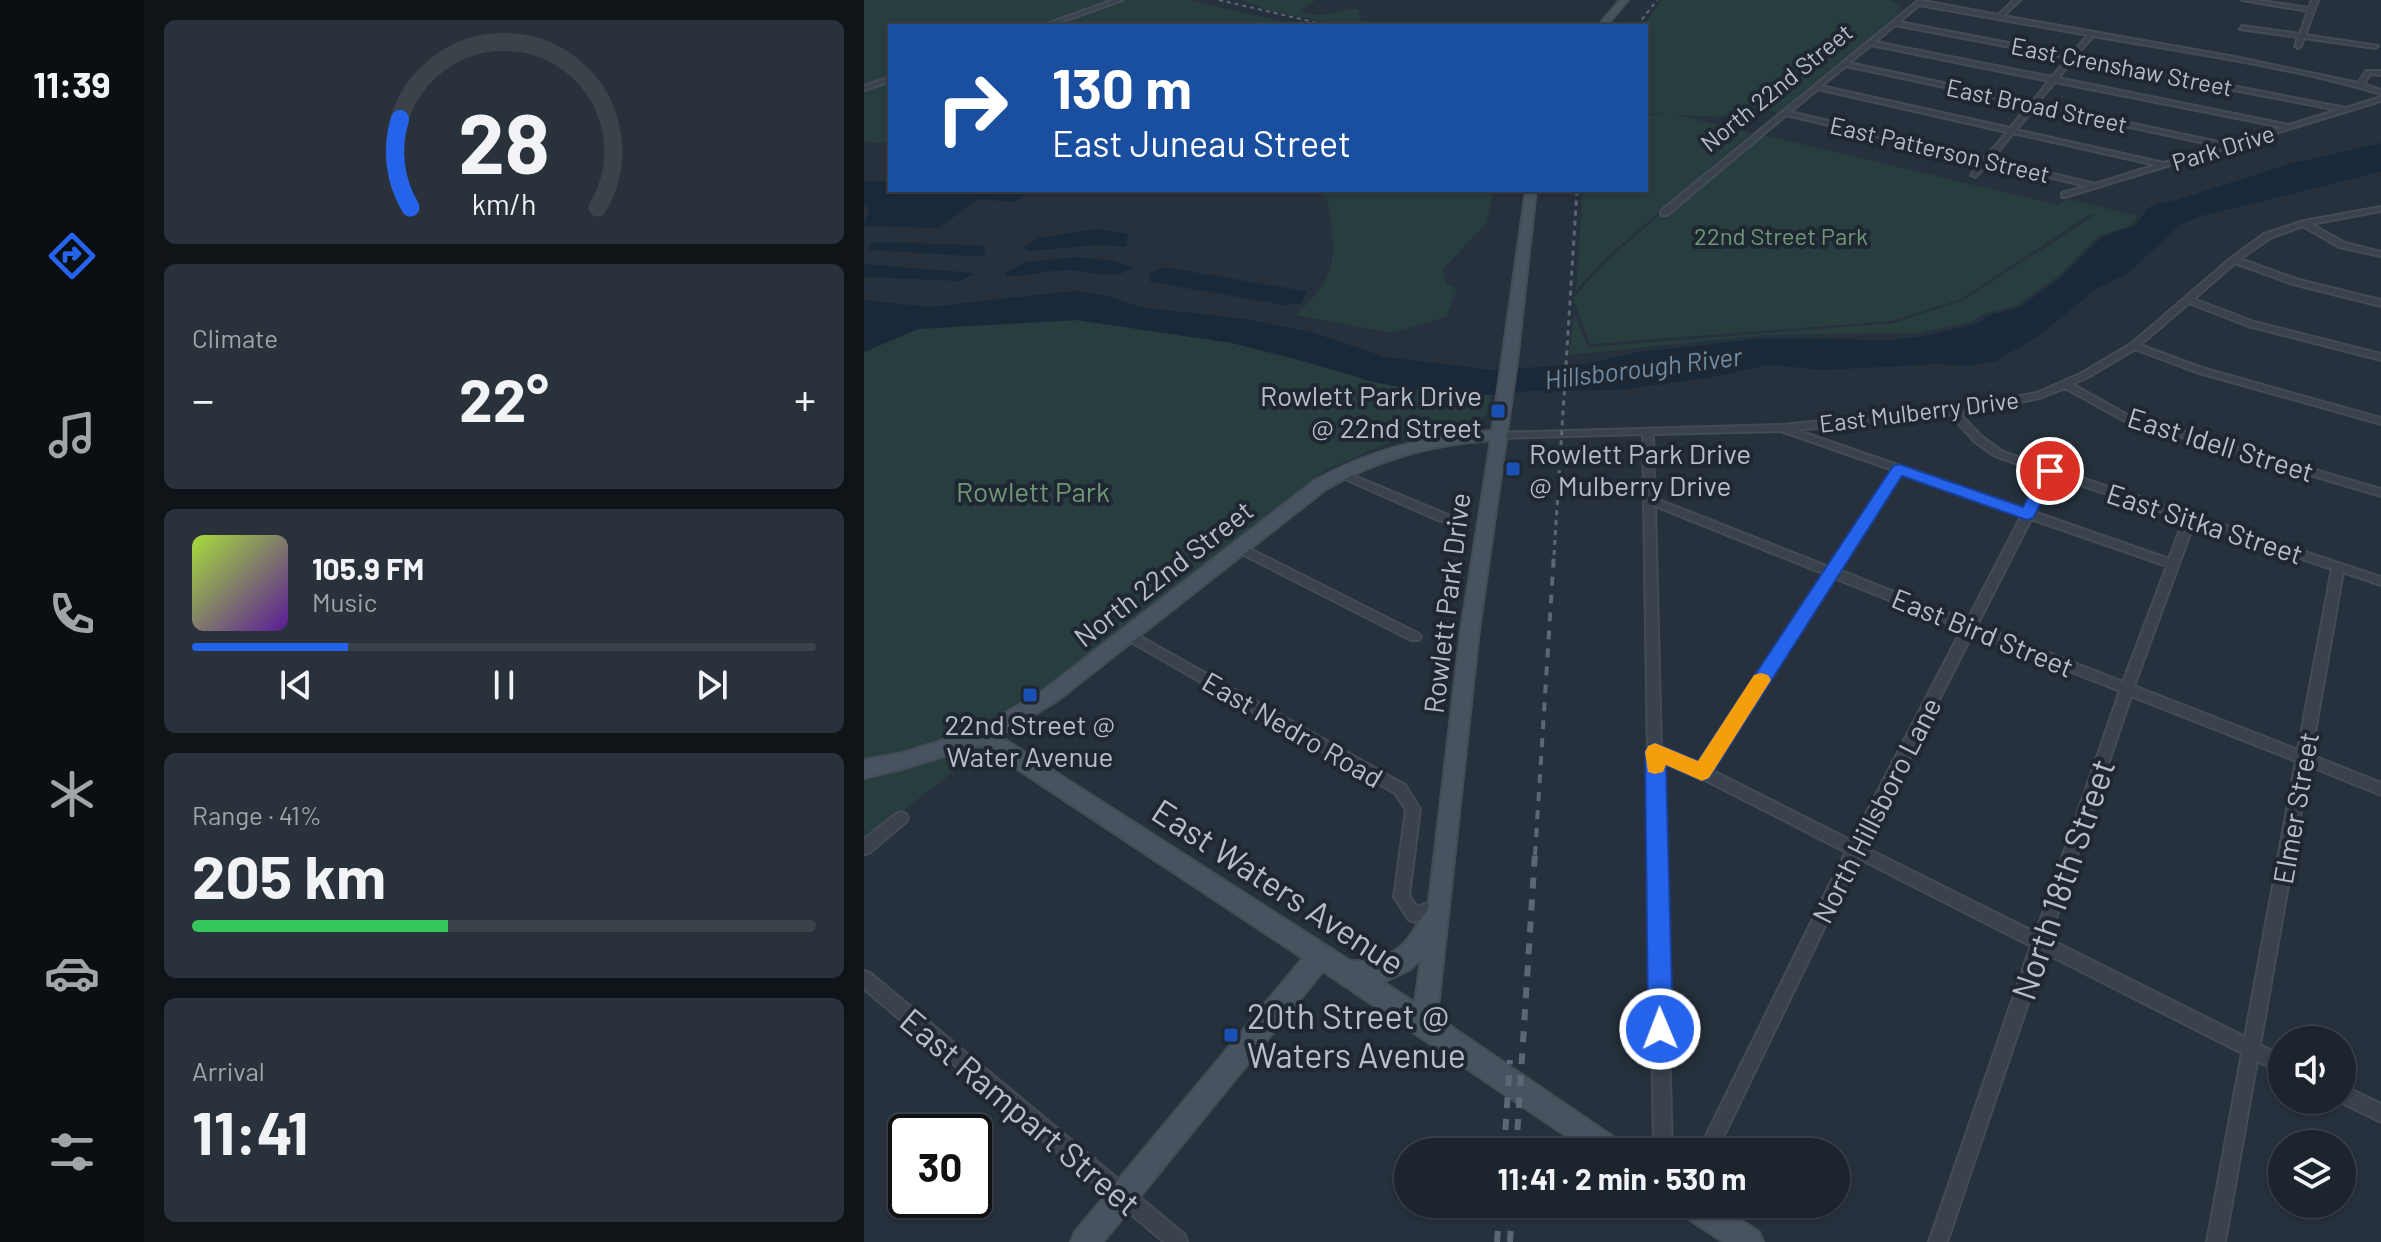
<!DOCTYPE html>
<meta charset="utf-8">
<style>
:root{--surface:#1c252e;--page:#29313a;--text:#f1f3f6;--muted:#a0a5aa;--line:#3a424a;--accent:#2563eb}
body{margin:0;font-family:Barlow,sans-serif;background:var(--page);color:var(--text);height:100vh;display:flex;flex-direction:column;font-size:30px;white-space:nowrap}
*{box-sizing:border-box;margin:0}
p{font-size:26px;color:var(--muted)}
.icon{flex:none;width:44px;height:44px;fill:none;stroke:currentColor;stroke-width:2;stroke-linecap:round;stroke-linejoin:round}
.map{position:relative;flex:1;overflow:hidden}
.details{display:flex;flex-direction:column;gap:20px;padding:20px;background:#0f1419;width:720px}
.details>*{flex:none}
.guide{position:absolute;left:24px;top:24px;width:760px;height:168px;border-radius:0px;box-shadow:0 2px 6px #0004,0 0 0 2px var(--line);background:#1a4fa0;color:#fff;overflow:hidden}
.fabs{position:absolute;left:1404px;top:1026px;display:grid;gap:16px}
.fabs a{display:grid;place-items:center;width:88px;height:88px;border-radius:50%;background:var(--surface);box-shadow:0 2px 6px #0004,0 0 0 2px var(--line);font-size:40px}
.speed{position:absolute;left:24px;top:1114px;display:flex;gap:16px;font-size:40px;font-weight:700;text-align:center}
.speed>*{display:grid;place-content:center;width:104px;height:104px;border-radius:50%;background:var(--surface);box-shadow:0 2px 6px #0004,0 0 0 2px var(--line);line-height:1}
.speed .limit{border:4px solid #111;border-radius:12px;background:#fff;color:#111}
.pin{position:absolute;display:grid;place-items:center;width:68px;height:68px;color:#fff;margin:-34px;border:4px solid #fff;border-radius:50%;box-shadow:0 2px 8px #0007}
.me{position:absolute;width:88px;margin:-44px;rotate:359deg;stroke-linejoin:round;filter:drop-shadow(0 0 6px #0008)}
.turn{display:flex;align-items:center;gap:28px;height:168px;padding:0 32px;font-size:36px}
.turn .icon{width:104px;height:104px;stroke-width:2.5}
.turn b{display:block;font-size:56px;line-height:68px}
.big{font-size:60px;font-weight:700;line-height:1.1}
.details .widget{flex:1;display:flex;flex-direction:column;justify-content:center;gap:12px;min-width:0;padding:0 28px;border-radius:12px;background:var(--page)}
.details .dial{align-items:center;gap:0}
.dial svg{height:208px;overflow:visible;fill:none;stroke:var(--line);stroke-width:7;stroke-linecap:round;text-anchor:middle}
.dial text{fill:var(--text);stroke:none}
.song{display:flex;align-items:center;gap:24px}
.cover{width:96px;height:96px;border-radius:12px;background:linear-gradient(135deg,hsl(80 70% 55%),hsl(270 70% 35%))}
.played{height:8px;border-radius:4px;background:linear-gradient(90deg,var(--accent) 25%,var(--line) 25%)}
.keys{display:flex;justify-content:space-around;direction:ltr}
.heat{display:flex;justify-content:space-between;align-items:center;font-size:44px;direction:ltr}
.charge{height:12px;border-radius:6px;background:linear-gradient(90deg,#34c759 41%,var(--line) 0)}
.trip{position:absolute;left:530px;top:1138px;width:456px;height:80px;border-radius:40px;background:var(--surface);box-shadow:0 2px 6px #0004,0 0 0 2px var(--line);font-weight:700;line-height:80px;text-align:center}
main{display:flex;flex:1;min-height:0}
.tab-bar{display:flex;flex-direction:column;width:144px;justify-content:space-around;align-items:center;background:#0b0f12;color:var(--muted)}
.tab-bar .icon{width:56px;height:56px}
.tab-bar .on{color:var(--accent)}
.tab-bar b{font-size:36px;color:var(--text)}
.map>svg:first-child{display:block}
</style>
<main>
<nav class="tab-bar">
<b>11:39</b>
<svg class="icon on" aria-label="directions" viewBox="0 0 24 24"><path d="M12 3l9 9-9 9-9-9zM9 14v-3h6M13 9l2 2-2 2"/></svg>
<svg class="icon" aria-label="music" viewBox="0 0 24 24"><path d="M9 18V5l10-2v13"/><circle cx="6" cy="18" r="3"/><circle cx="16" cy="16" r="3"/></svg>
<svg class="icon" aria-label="phone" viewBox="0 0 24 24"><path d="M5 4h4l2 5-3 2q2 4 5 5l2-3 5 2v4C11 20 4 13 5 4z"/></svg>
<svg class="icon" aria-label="climate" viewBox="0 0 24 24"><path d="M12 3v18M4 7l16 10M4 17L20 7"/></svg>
<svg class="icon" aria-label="car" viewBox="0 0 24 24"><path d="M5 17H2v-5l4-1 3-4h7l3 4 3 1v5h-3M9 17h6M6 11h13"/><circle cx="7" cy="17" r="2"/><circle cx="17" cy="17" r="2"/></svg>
<svg class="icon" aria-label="filters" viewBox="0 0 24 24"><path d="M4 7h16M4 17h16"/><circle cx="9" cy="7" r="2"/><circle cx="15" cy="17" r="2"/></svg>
</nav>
<section class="details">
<div class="widget dial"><svg viewBox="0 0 100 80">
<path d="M14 69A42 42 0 1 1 86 69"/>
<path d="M14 69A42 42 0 0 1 10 35" stroke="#2563eb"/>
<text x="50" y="56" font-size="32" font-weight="700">28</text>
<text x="50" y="72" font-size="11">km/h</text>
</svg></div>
<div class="widget"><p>Climate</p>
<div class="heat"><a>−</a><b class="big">22°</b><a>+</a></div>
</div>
<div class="widget">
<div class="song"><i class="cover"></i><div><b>105.9 FM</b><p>Music</p></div></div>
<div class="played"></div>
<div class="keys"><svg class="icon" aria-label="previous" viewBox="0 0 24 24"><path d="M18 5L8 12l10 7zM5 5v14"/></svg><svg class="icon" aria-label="pause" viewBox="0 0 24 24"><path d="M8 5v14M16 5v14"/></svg><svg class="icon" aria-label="next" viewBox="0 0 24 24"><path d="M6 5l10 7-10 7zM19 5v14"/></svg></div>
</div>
<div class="widget"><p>Range · 41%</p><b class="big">205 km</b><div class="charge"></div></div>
<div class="widget"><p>Arrival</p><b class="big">11:41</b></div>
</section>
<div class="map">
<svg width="1517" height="1242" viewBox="0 0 1517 1242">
<rect width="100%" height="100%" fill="#26313d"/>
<!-- green -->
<path fill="#283d3e" d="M 0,0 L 324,0 L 438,26 L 26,26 L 26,143 L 0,142 Z
M 377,0 L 452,0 L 436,11 C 455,21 475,8 495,9 L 496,20 L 519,26 L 480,26 L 403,10 Z
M 798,0 L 1025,0 L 1034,3 L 1037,8 L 1035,13 L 913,113 L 895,107 L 853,117 L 782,113 L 782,26 L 779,26 Z
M 809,114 L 887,133 L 743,257 L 712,290 L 719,190 L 782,190 L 782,115 Z
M 891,133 L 1228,213 L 1095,300 L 1027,321 L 726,344 L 709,298 L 747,257 Z
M 453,190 L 630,190 L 622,224 L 578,270 L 582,283 L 593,289 L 582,317 L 527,333 L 432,315 C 465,282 473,270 467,223 C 465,208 466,199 453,190 Z
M 1206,199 L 1274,216 L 1264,227 L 1234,236 L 1194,276 L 1152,306 L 1122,313 L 1106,322 L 1052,333 L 900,335 L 705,355 L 710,313 L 724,347 L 1029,323 L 1098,301 L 1231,215 L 1194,204 Z
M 213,320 L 368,343 L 539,388 L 627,395 L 623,414 L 614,422 L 533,439 L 462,470 L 183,693 L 116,731 L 22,760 L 0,764 L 0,352 L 54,329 Z
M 115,745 L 120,748 L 0,841 L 0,775 Z"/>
<!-- water -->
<path fill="#1a293a" d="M 1517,143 L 1517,172 L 1334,217 L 1315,226 L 1264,273 L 1232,289 L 1173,337 L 1132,361 L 1103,366 L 1074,364 L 960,370 L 905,365 L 844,378 L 754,390 L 666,391 L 627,395 L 562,391 L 509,382 L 437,360 L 368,343 L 213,320 L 54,329 L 0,352 L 0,300 L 65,307 L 209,291 L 240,295 L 277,307 L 387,320 L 447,332 L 521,357 L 628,370 L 723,364 L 774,352 L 900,338 L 1025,340 L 1060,336 L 1115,323 L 1125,315 L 1155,308 L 1197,277 L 1238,237 L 1272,225 L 1283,209 L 1293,203 L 1313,200 L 1425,164 Z
M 0,181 L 26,181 L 26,190 L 164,190 L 152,202 L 114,199 L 75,228 L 0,226 L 5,208 L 0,204 Z
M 234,229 L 264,234 L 262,247 L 235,245 L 165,251 L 158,247 L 175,238 Z
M 16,242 L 108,245 L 118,246 L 122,252 L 117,256 L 105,256 L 5,250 L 8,243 Z
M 213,257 L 251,261 L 268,268 C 250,282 221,269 200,270 C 181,271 162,277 142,276 L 141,273 L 162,262 Z
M 0,264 L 112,273 L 96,281 L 0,277 Z
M 299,267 L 435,290 L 443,291 L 438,303 L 421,305 L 286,282 L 286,274 Z"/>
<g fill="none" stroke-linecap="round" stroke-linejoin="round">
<!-- street casing -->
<g stroke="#434c56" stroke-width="4">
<path id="street" d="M 250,0 L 258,0 L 185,26 L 177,26 Z
M 1055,0 L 1134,15 L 1150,0 L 1156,0 L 1139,16 L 1371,57 L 1494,83 L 1502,71 L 1517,71 L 1517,75 L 1506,74 L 1500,84 L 1517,90 L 1517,94 C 1424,66 1325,53 1229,36 L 1212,56 L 1482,108 L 1517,97 L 1517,101 L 1201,197 L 1198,197 L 1198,193 L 1223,186 L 1125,163 L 1111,177 L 1107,175 L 1118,161 L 922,115 L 803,215 L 797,215 L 797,211 ZM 1055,5 L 1224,35 L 1207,55 L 1035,22 ZM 1031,25 L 1204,58 L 1188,77 L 1011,42 ZM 1007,45 L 1185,81 L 1168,102 L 985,63 ZM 1210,59 L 1474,110 L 1425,125 L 1194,78 ZM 982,66 L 1165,105 L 1146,128 L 957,86 ZM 1191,82 L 1418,127 L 1363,144 L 1173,103 ZM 954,89 L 1143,132 L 1121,158 L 926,112 ZM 1171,107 L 1355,146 L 1300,163 L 1152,130 ZM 1149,133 L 1292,165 L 1231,184 L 1128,159 Z
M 1378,0 L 1391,0 L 1445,8 L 1448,0 L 1454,0 L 1441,35 L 1514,46 L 1511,48 L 1440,38 L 1437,46 L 1434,48 L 1431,46 L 1434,37 L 1376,29 L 1378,26 L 1436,34 L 1444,11 Z
M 26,77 L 26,81 L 0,90 L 0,86 Z
M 1517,207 L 1517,211 L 1447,224 L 1481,243 L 1517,252 L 1517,256 L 1475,247 L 1439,226 L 1406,238 L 1376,259 L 1435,280 L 1517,300 L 1517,306 L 1429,284 L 1371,263 L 1330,299 L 1390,322 L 1517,354 L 1517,360 L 1384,326 L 1325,303 L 1276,345 L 1338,368 L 1517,418 L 1517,424 L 1332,372 L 1271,349 L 1224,377 L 1208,384 L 1265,416 L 1517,489 L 1517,496 L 1259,420 L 1201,388 L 1176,398 L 1095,413 L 1118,437 L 1139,452 L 1517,577 L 1517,585 L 1479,572 L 1447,755 L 1517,783 L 1517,795 L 1445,766 L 1396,1045 L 1418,1056 L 1418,1073 L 1393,1061 L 1361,1242 L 1343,1242 L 1378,1053 L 1181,953 L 1083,1242 L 1065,1242 L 1167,946 L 994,858 L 852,1152 L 834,1152 L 982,852 L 833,776 L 797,761 L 808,1152 L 790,1152 L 779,434 L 634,438 L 630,437 L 630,433 L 918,425 L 1088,408 L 1173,393 L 1218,373 L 1267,344 L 1367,258 L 1400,234 L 1440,221 ZM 1086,414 L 1110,441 L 1131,456 L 1180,473 L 1161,509 L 932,430 ZM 917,431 L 1029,470 L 965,567 L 790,498 L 789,434 ZM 1037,473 L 1158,515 L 1103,621 L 975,570 ZM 1189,476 L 1320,519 L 1305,559 L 1170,512 ZM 791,506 L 961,574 L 835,765 L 797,749 ZM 1167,519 L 1303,566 L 1259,682 L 1113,625 ZM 1330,523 L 1468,569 L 1434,750 L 1270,686 ZM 970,578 L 1098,629 L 988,841 L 847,770 ZM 1109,633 L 1256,691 L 1172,933 L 1000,847 ZM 1267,696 L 1432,761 L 1381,1037 L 1185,939 Z
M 476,470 L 584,515 L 585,518 L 584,521 L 576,521 L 472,475 L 471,473 Z
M 376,544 L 555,634 L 557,637 L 555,640 L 547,640 L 372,551 L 370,548 L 372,545 Z
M 266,631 L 541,785 L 556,809 L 545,895 L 553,907 L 576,899 L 581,901 L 584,906 L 581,911 L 550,922 L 545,920 L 530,897 L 542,810 L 531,793 L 262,639 L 260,636 L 262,633 Z
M 37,812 L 42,814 L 44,818 L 42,822 L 5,853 L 0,854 L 0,839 L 32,814 Z
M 0,971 L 6,973 L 321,1235 L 323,1242 L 300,1242 L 0,989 Z
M 1478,1085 L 1517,1104 L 1517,1122 L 1472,1100 L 1478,1100 Z"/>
</g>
<!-- secondary casing -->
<g stroke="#434c56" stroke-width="4">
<path id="secondary" d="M 756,0 L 764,0 L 742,26 L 734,26 Z
M 662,190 L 672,190 L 653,362 L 615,630 L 573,1017 L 758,1143 L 762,1152 L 726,1152 L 459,971 L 239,1242 L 207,1242 L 211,1232 L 439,958 L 117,745 L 38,769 L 0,778 L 0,760 L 38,753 L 113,730 L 180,690 L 450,481 C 506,450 565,435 628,431 ZM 627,440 L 597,630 L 564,910 C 558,916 554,924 549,932 C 533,956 514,962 486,961 L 135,736 L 194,700 L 462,489 C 514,459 567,444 627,440 ZM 557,959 L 551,1003 L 519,982 L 545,970 Z
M 813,1204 L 852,1204 L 895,1232 L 899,1242 L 860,1242 L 817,1214 Z"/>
</g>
<!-- street -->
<use href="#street" fill="#3a434d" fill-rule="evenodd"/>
<!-- secondary -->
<use href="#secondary" fill="#485360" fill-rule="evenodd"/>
<!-- rail-far3 -->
<path stroke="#5c6774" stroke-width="2" stroke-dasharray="4 4" stroke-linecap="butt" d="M 355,0 L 467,26
M 773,26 L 793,0"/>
<!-- rail-far2 -->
<path stroke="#5c6774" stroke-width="3" stroke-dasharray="5 5" stroke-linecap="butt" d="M 690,555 L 713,190"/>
<!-- rail-far1 -->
<path stroke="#5c6774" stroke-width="4" stroke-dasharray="9 9" stroke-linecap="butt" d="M 671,855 L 690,553"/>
<!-- rail -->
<path stroke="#5c6774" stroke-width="6" stroke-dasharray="11 11" stroke-linecap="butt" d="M 640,1152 L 646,1060
M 652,1152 L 671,853
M 633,1242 L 636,1204
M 646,1242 L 648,1204"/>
</g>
<!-- route -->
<path fill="#2563eb" stroke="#184099" stroke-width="2" d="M 1035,464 L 1159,507 L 1180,468 L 1186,466 L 1194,471 L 1169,518 L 1163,520 L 1038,476 L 845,778 L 838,781 L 802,765 L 809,1029 L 805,1038 L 796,1041 L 787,1038 L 784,1029 L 781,752 L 784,746 L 791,743 L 834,761 L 1029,466 Z"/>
<!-- slow -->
<path fill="#f59e0b" d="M 897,673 L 904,675 L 907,680 L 845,778 L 838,781 L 802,765 L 799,772 L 791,774 L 784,772 L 781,752 L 784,746 L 791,743 L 834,761 L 890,675 Z"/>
<!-- markers -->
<g fill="#1a4fb4" stroke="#1f2832" stroke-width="3">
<rect x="626" y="403" width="16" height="16" rx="4"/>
<rect x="641" y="461" width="16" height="16" rx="4"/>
<rect x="158" y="687" width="16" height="16" rx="4"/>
<rect x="359" y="1027" width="16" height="16" rx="4"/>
</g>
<g text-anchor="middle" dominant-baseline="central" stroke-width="8" stroke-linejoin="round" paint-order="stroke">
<!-- far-street labels -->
<g font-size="24" fill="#b6bec8" stroke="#1f2832">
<text transform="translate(1258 66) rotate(11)">East Crenshaw Street</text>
<text transform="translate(912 87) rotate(-39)">North 22nd Street</text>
<text transform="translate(1173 105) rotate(12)">East Broad Street</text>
<text transform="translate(1359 147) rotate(-17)">Park Drive</text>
<text transform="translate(1076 149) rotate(13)">East Patterson Street</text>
<text transform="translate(1055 411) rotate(-7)">East Mulberry Drive</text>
</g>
<!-- far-park labels -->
<g font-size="24" fill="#6f9775" stroke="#1f2832">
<text x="917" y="235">22nd Street Park</text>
</g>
<!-- far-water labels -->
<g font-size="26" font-style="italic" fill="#718ba5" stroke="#1f2832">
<text transform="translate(779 367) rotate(-7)">Hillsborough River</text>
</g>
<!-- poi labels -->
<g font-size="28" fill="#b6bec8" stroke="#1f2832" text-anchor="end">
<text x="618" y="395">Rowlett Park Drive<tspan x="618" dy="32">@ 22nd Street</tspan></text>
<text x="665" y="453" text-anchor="start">Rowlett Park Drive<tspan x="665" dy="32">@ Mulberry Drive</tspan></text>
<text x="166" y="724" text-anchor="middle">22nd Street @<tspan x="166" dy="32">Water Avenue</tspan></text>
</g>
<!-- street labels -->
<g font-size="28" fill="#b6bec8" stroke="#1f2832">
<text transform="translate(1357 444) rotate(17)">East Idell Street</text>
<text transform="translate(1341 523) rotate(18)">East Sitka Street</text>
<text transform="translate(299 573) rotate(-38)">North 22nd Street</text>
<text transform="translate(582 603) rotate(-83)">Rowlett Park Drive</text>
<text transform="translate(1119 632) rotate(22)">East Bird Street</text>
<text transform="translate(429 729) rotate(30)">East Nedro Road</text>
<text transform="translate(1431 808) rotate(-80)">Elmer Street</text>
<text transform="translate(1012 810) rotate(-63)">North Hillsboro Lane</text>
</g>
<!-- park labels -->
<g font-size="28" fill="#6f9775" stroke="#1f2832">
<text x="169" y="491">Rowlett Park</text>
</g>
<!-- near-street labels -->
<g font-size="34" fill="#b6bec8" stroke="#1f2832">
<text transform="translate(1198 879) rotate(-71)">North 18th Street</text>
<text transform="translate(415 886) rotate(33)">East Waters Avenue</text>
<text transform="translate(157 1111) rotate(40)">East Rampart Street</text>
</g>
<!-- near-poi labels -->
<g font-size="34" fill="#b6bec8" stroke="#1f2832" text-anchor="start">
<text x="383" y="1015">20th Street @<tspan x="383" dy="39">Waters Avenue</tspan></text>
</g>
</g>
</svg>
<div class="fabs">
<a><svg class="icon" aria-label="sound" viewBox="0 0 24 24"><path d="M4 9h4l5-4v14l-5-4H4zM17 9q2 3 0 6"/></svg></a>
<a><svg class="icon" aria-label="layers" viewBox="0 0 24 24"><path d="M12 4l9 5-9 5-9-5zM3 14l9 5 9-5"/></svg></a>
</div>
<div class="speed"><div class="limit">30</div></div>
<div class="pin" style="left:1186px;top:471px;background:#d93025"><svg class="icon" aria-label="arrive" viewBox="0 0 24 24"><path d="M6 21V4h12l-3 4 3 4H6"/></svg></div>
<svg class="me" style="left:796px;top:1029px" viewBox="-20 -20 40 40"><circle r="17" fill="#2563eb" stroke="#fff" stroke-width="3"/><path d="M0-11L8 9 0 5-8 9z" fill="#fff"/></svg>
<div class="trip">11:41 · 2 min · 530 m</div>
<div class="guide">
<div class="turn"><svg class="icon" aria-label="right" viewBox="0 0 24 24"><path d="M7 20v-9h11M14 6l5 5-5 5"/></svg><div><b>130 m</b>East Juneau Street</div></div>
</div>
</div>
</main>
